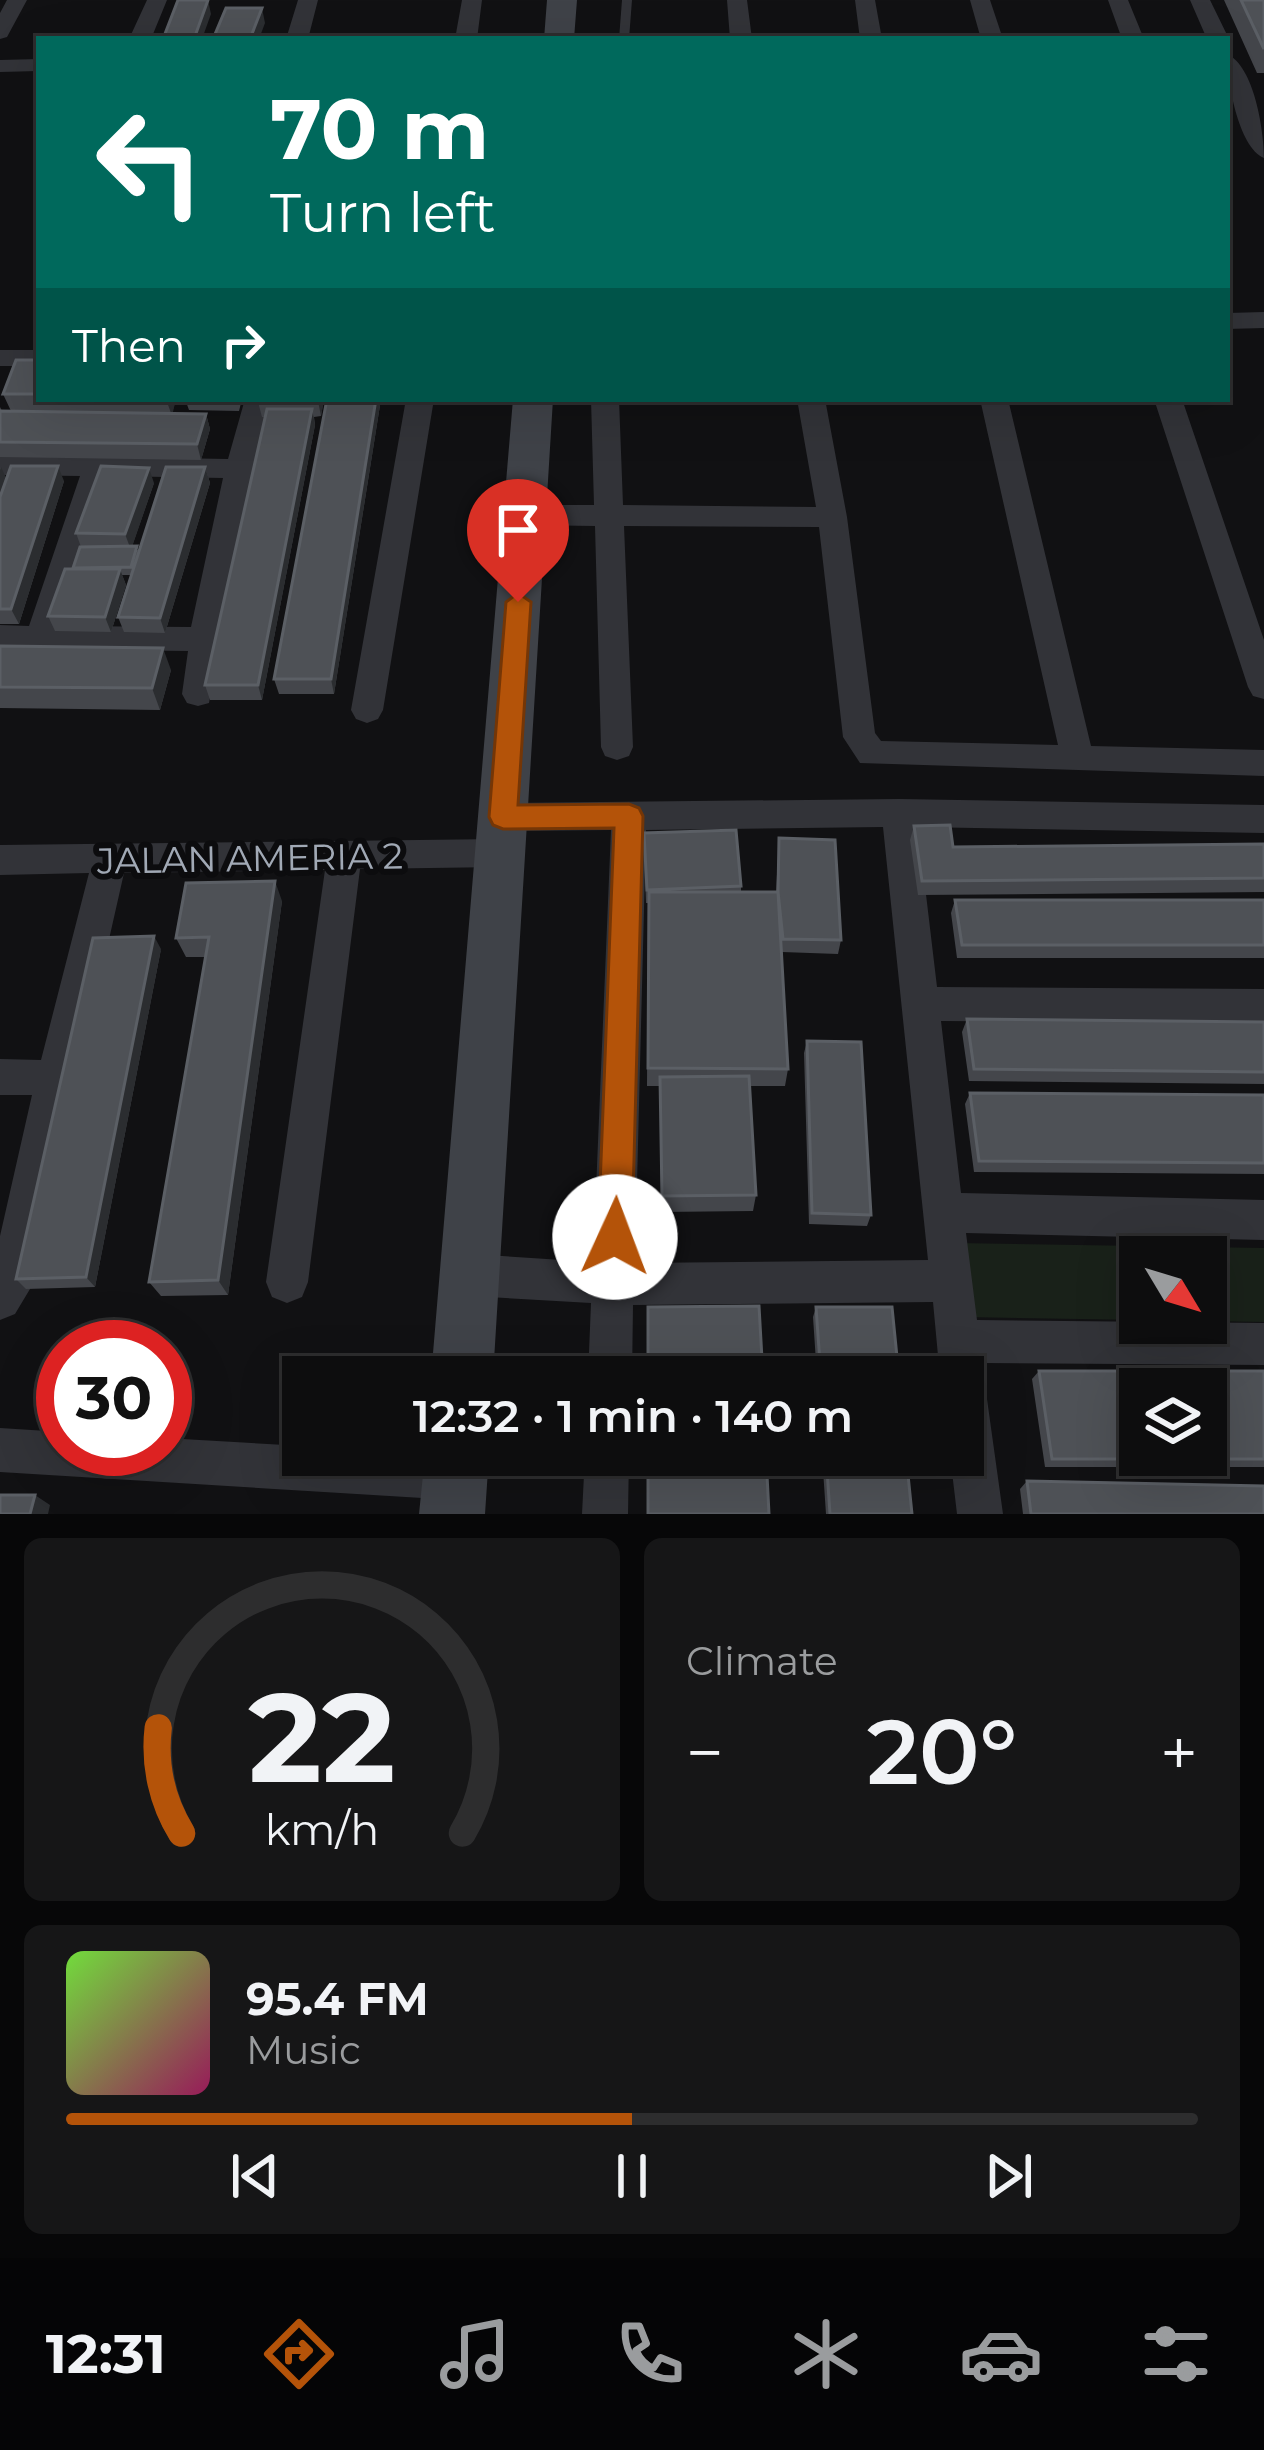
<!DOCTYPE html>
<meta charset="utf-8">
<style>
:root{--surface:#0d0d0e;--page:#161617;--text:#f1f3f6;--muted:#9a9c9e;--line:#2d2d2e;--accent:#b45309}
body{margin:0;font-family:Montserrat,sans-serif;background:var(--page);color:var(--text);height:100vh;display:flex;flex-direction:column;font-size:45px;white-space:nowrap}
*{box-sizing:border-box;margin:0}
p{font-size:39px;color:var(--muted)}
.icon{flex:none;width:66px;height:66px;fill:none;stroke:currentColor;stroke-width:2;stroke-linecap:round;stroke-linejoin:round}
.map{position:relative;height:1514px;overflow:hidden}
.details{display:flex;flex-direction:column;gap:24px;padding:24px;background:#070708;flex:1}
.details>*{flex:none}
.hud{position:absolute;left:36px;top:36px;width:1194px;height:366px;border-radius:0px;box-shadow:0 12px 48px #0002,0 0 0 3px var(--line);background:#00695c;color:#fff;overflow:hidden}
.needle{width:78px;rotate:128deg}
.buttons{position:absolute;left:1119px;top:1236px;display:grid;gap:24px}
.buttons a{display:grid;place-items:center;width:108px;height:108px;border-radius:0px;background:var(--surface);box-shadow:0 12px 48px #0002,0 0 0 3px var(--line);font-size:60px}
.speed{position:absolute;left:36px;top:1320px;display:flex;gap:24px;font-size:60px;font-weight:700;text-align:center}
.speed>*{display:grid;place-content:center;width:156px;height:156px;border-radius:50%;background:var(--surface);box-shadow:0 12px 48px #0002,0 0 0 3px var(--line);line-height:1}
.speed .limit{border:18px solid #d22;background:#fff;color:#111}
.pin{position:absolute;display:grid;place-items:center;width:102px;height:102px;color:#fff;margin:-123px -51px;border-radius:50% 50% 50% 0;rotate:-45deg;box-shadow:0 0 12px #0007}
.pin .icon{rotate:45deg}
.me{position:absolute;width:132px;margin:-66px;rotate:2deg;stroke-linejoin:round;filter:drop-shadow(0 0 9px #0008)}
.turn{display:flex;align-items:center;gap:42px;height:252px;padding:0 36px;font-size:54px}
.turn .icon{width:156px;height:156px;stroke-width:2.5}
.turn b{display:block;font-size:84px;line-height:102px}
.then{display:flex;align-items:center;height:114px;padding:0 36px;background:#0003;gap:24px;font-size:45px}
.big{font-size:90px;font-weight:600;line-height:1.1}
.details .widget{flex:1;display:flex;flex-direction:column;justify-content:center;gap:18px;min-width:0;padding:0 42px;border-radius:18px;background:var(--page)}
.details .dial{align-items:center;gap:0}
.dial svg{height:312px;overflow:visible;fill:none;stroke:var(--line);stroke-width:7;stroke-linecap:round;text-anchor:middle}
.dial text{fill:var(--text);stroke:none}
.song{display:flex;align-items:center;gap:36px}
.cover{width:144px;height:144px;border-radius:18px;background:linear-gradient(135deg,hsl(100 70% 55%),hsl(330 70% 35%))}
.played{height:12px;border-radius:6px;background:linear-gradient(90deg,var(--accent) 50%,var(--line) 50%)}
.keys{display:flex;justify-content:space-around;direction:ltr}
.heat{display:flex;justify-content:space-between;align-items:center;font-size:66px;direction:ltr}
.details .tiles{flex:1;display:grid;gap:24px;grid-template-columns:1fr 1fr}
.widget:last-child{grid-column:span 2}
.trip{position:absolute;left:282px;top:1356px;width:702px;height:120px;border-radius:0px;background:var(--surface);box-shadow:0 12px 48px #0002,0 0 0 3px var(--line);font-weight:600;line-height:120px;text-align:center}
.tabs{display:flex;height:192px;justify-content:space-around;align-items:center;background:#050506;color:var(--muted)}
.tabs .icon{width:84px;height:84px}
.tabs .current{color:var(--accent)}
.tabs b{font-size:54px;color:var(--text)}
.map>svg:first-child{display:block}
</style>
<div class="map">
<svg width="1264" height="1514" viewBox="0 0 1264 1514">
<rect width="100%" height="100%" fill="#111113"/>
<!-- green -->
<path fill="#192119" d="M 955,1243 L 1264,1248 L 1264,1322 L 1206,1321 L 1206,1257 L 1140,1257 L 1140,1320 L 964,1317 Z"/>
<g fill="none" stroke-linecap="round" stroke-linejoin="round">
<!-- lane -->
<path fill="#323338" fill-rule="evenodd" d="M 622,0 L 632,0 L 629,39 L 619,39 Z"/>
<!-- street -->
<path fill="#323338" fill-rule="evenodd" d="M 7,0 L 27,0 L 7,37 L 0,39 L 0,13 Z
M 147,0 L 167,0 L 151,39 L 129,39 Z
M 298,0 L 318,0 L 308,39 L 286,39 Z
M 462,0 L 482,0 L 477,39 L 455,39 Z
M 727,0 L 747,0 L 752,39 L 730,39 Z
M 855,0 L 875,0 L 882,39 L 860,39 Z
M 970,0 L 990,0 L 1003,39 L 981,39 Z
M 1108,0 L 1128,0 L 1144,39 L 1122,39 Z
M 1190,0 L 1210,0 L 1229,39 L 1227,41 L 1207,39 Z
M 1227,54 C 1254,66 1264,130 1264,158 C 1238,147 1227,80 1227,54 Z
M 39,59 L 39,71 L 0,72 L 0,60 Z
M 1264,312 L 1264,328 L 1227,329 L 1227,313 Z
M 0,350 L 39,350 L 39,366 L 0,366 Z
M 245,399 L 273,399 L 237,545 L 209,703 L 198,706 L 187,703 L 182,694 L 188,651 L 0,649 L 0,625 L 29,626 L 80,476 L 0,475 L 0,455 L 228,459 ZM 109,476 L 223,478 L 191,627 L 60,626 Z
M 406,399 L 434,399 L 383,710 L 378,719 L 367,723 L 356,719 L 351,710 Z
M 591,399 L 619,399 L 623,505 L 816,507 L 797,399 L 825,399 L 847,517 L 875,733 L 881,741 L 1058,745 L 980,399 L 1008,399 L 1091,746 L 1264,750 L 1264,776 L 860,763 L 843,737 L 819,527 L 624,526 L 633,747 L 629,756 L 617,760 L 605,756 L 601,747 L 595,526 L 525,525 L 510,515 L 525,505 L 594,505 Z
M 1154,399 L 1182,399 L 1264,640 L 1264,699 L 1253,696 L 1248,687 Z
M 899,799 L 1264,805 L 1264,833 L 918,827 L 937,987 L 1264,989 L 1264,1023 L 941,1021 L 961,1193 L 1264,1200 L 1264,1240 L 966,1233 L 977,1320 L 1264,1323 L 1264,1365 L 982,1363 L 1003,1514 L 957,1514 L 950,1455 L 963,1455 L 963,1377 L 940,1377 L 933,1302 L 633,1305 L 632,1377 L 588,1377 L 591,1303 L 470,1296 L 455,1290 L 449,1275 L 455,1260 L 470,1254 L 593,1262 L 611,830 L 503,831 L 491,827 L 486,817 L 491,807 L 503,803 ZM 883,827 L 928,1260 L 635,1263 L 646,830 Z
M 500,839 L 512,843 L 517,853 L 512,863 L 500,867 L 360,869 L 308,1282 L 302,1297 L 287,1303 L 272,1297 L 266,1282 L 325,870 L 124,873 L 30,1289 L 15,1314 L 0,1320 L 0,1236 L 32,1095 L 0,1095 L 0,1059 L 41,1060 L 89,873 L 0,875 L 0,845 Z
M 0,1428 L 63,1432 L 63,1449 L 165,1449 L 165,1438 L 303,1446 L 303,1455 L 455,1456 L 471,1462 L 477,1478 L 471,1494 L 455,1500 L 0,1472 Z
M 585,1455 L 629,1455 L 628,1514 L 582,1514 Z"/>
<!-- secondary -->
<path fill="#3f4248" fill-rule="evenodd" d="M 547,0 L 577,0 L 574,39 L 544,39 Z
M 513,399 L 553,399 L 493,1377 L 431,1377 Z
M 425,1455 L 489,1455 L 485,1514 L 419,1514 Z"/>
</g>
<!-- wall -->
<path fill="#44464b" d="M 1224,0 L 1264,0 L 1264,73 L 1257,73 Z
M 39,360 L 39,399 L 176,399 L 172,413 L 206,414 L 210,429 L 201,460 L 0,457 L 0,407 L 2,411 L 11,411 L 3,394 Z
M 185,399 L 242,399 L 239,411 L 189,410 Z
M 324,399 L 321,416 L 314,417 L 315,425 L 262,700 L 210,700 L 205,685 L 265,417 L 262,417 L 258,402 Z
M 327,399 L 381,399 L 334,694 L 279,694 L 274,679 Z
M 0,467 L 6,479 L 64,481 L 19,624 L 0,624 Z
M 205,467 L 210,483 L 165,633 L 124,632 L 118,617 L 131,575 L 122,575 L 126,585 L 111,632 L 55,631 L 48,616 L 73,569 L 81,547 L 76,533 L 154,483 L 132,546 L 139,551 Z
M 0,646 L 171,670 L 160,710 L 0,708 Z
M 914,826 L 953,847 L 1264,844 L 1264,892 L 918,895 L 910,840 Z
M 779,838 L 841,940 L 838,954 L 782,952 L 788,1069 L 785,1086 L 750,1086 L 756,1195 L 753,1211 L 661,1212 L 660,1086 L 647,1086 L 648,903 L 646,903 L 644,847 L 741,886 L 741,892 L 776,892 Z
M 955,900 L 1264,900 L 1264,958 L 957,958 L 951,913 Z
M 282,901 L 228,1295 L 161,1296 L 149,1282 L 205,957 L 186,957 L 176,938 Z
M 161,949 L 95,1287 L 26,1289 L 16,1279 Z
M 967,1019 L 1264,1022 L 1264,1084 L 969,1081 L 962,1032 Z
M 807,1041 L 871,1215 L 867,1226 L 809,1224 L 804,1053 Z
M 970,1093 L 1264,1095 L 1264,1174 L 974,1172 L 965,1104 Z
M 816,1307 L 899,1377 L 817,1377 L 813,1317 Z
M 1039,1371 L 1264,1371 L 1264,1467 L 1045,1467 L 1032,1379 Z
M 822,1455 L 906,1455 L 912,1514 L 826,1514 Z
M 1027,1481 L 1264,1514 L 1023,1514 L 1020,1489 Z"/>
<!-- shaded-wall -->
<path fill="#2b2d30" d="M 208,0 L 211,14 L 202,39 L 194,39 Z
M 262,8 L 265,23 L 259,39 L 250,39 Z
M 166,399 L 176,399 L 172,416 Z
M 318,399 L 324,399 L 321,416 L 318,401 Z
M 376,399 L 381,399 L 334,694 L 331,679 Z
M 312,409 L 315,425 L 262,700 L 258,685 Z
M 206,414 L 210,429 L 201,460 L 197,444 Z
M 58,466 L 64,481 L 19,624 L 11,609 Z
M 1,467 L 8,482 L 0,503 L 0,470 Z
M 205,467 L 210,483 L 165,633 L 160,618 Z
M 149,468 L 154,483 L 131,550 L 125,534 Z
M 120,569 L 126,585 L 111,632 L 105,617 Z
M 163,648 L 171,670 L 160,710 L 152,688 Z
M 275,881 L 282,901 L 228,1295 L 218,1280 Z
M 154,936 L 161,949 L 95,1287 L 86,1277 Z
M 35,1495 L 50,1505 L 48,1514 L 30,1514 Z"/>
<!-- building -->
<path fill="#4e5156" stroke="#5b5f65" stroke-width="3" fill-rule="evenodd" d="M 178,0 L 208,0 L 194,39 L 163,39 Z
M 1241,0 L 1264,0 L 1264,49 Z
M 226,8 L 262,8 L 250,39 L 213,39 Z
M 16,360 L 39,360 L 39,394 L 3,394 Z
M 258,399 L 318,399 L 318,401 L 258,402 Z
M 327,399 L 376,399 L 331,679 L 274,679 Z
M 267,409 L 312,409 L 258,685 L 205,685 Z
M 0,411 L 206,414 L 197,444 L 0,442 Z
M 11,466 L 58,466 L 11,609 L 0,609 L 0,497 Z
M 101,466 L 149,468 L 125,534 L 76,533 Z
M 166,467 L 205,467 L 160,618 L 118,617 Z
M 137,546 L 131,567 L 73,568 L 80,547 Z
M 65,569 L 120,569 L 105,617 L 48,616 Z
M 0,646 L 163,648 L 152,688 L 0,687 Z
M 950,825 L 953,847 L 1264,844 L 1264,878 L 922,881 L 914,826 Z
M 736,830 L 741,886 L 647,890 L 644,833 Z
M 779,838 L 835,840 L 841,940 L 783,939 L 778,892 Z
M 275,881 L 218,1280 L 149,1282 L 209,937 L 176,938 L 186,883 Z
M 649,892 L 778,892 L 788,1069 L 648,1068 Z
M 955,900 L 1264,900 L 1264,945 L 962,945 Z
M 154,936 L 86,1277 L 16,1279 L 93,938 Z
M 967,1019 L 1264,1022 L 1264,1072 L 974,1069 Z
M 807,1041 L 861,1042 L 871,1215 L 812,1213 Z
M 749,1076 L 756,1195 L 662,1196 L 660,1077 Z
M 970,1093 L 1264,1095 L 1264,1163 L 979,1161 Z
M 759,1306 L 763,1377 L 648,1377 L 648,1307 Z
M 816,1307 L 892,1307 L 899,1377 L 821,1377 Z
M 1039,1371 L 1264,1371 L 1264,1459 L 1052,1459 ZM 1140,1389 L 1206,1389 L 1206,1455 L 1140,1455 Z
M 648,1455 L 766,1455 L 769,1514 L 648,1514 Z
M 826,1455 L 906,1455 L 912,1514 L 830,1514 Z
M 1027,1481 L 1264,1486 L 1264,1514 L 1031,1514 Z
M 0,1495 L 35,1495 L 30,1514 L 0,1514 Z"/>
<!-- route -->
<path fill="#b45309" stroke="#753606" stroke-width="3" d="M 518,593 L 531,602 L 518,805 L 629,804 L 639,808 L 643,816 L 632,1237 L 627,1249 L 615,1254 L 603,1249 L 598,1237 L 614,828 L 503,829 L 493,825 L 489,817 L 506,602 Z"/>
<g text-anchor="middle" dominant-baseline="central" stroke-width="12" stroke-linejoin="round" paint-order="stroke">
<!-- street labels -->
<g font-size="36" fill="#a1a9b5" stroke="#0c0c0e">
<text transform="translate(250 858) rotate(-1)">JALAN AMERIA 2</text>
</g>
</g>
</svg>
<div class="buttons">
<a><svg class="needle" viewBox="-14 -14 28 28"><path d="M0-13l5 13h-10z" fill="#e53935"/><path d="M0 13l5-13h-10z" fill="#9a9c9e"/></svg></a>
<a><svg class="icon" aria-label="layers" viewBox="0 0 24 24"><path d="M12 4l9 5-9 5-9-5zM3 14l9 5 9-5"/></svg></a>
</div>
<div class="speed"><div class="limit">30</div></div>
<div class="pin" style="left:518px;top:602px;background:#d93025"><svg class="icon" aria-label="arrive" viewBox="0 0 24 24"><path d="M6 21V4h12l-3 4 3 4H6"/></svg></div>
<svg class="me" style="left:615px;top:1237px" viewBox="-20 -20 40 40"><circle r="19" fill="#fff"/><path d="M0-13L10 11 0 6-10 11z" fill="#b45309"/></svg>
<div class="trip">12:32 · 1 min · 140 m</div>
<div class="hud">
<div class="turn"><svg class="icon" aria-label="left" viewBox="0 0 24 24"><path d="M17 20v-9H6M10 6l-5 5 5 5"/></svg><div><b>70 m</b>Turn left</div></div>
<div class="then">Then<svg class="icon" aria-label="right" viewBox="0 0 24 24"><path d="M7 20v-9h11M14 6l5 5-5 5"/></svg></div>
</div>
</div>
<section class="details">
<div class="tiles">
<div class="widget dial"><svg viewBox="0 0 100 80">
<path d="M14 69A42 42 0 1 1 86 69"/>
<path d="M14 69A42 42 0 0 1 8 42" stroke="#b45309"/>
<text x="50" y="56" font-size="32" font-weight="700">22</text>
<text x="50" y="72" font-size="11">km/h</text>
</svg></div>
<div class="widget"><p>Climate</p>
<div class="heat"><a>−</a><b class="big">20°</b><a>+</a></div>
</div>
<div class="widget">
<div class="song"><i class="cover"></i><div><b>95.4 FM</b><p>Music</p></div></div>
<div class="played"></div>
<div class="keys"><svg class="icon" aria-label="previous" viewBox="0 0 24 24"><path d="M18 5L8 12l10 7zM5 5v14"/></svg><svg class="icon" aria-label="pause" viewBox="0 0 24 24"><path d="M8 5v14M16 5v14"/></svg><svg class="icon" aria-label="next" viewBox="0 0 24 24"><path d="M6 5l10 7-10 7zM19 5v14"/></svg></div>
</div>
</div>
</section>
<nav class="tabs">
<b>12:31</b>
<svg class="icon current" aria-label="directions" viewBox="0 0 24 24"><path d="M12 3l9 9-9 9-9-9zM9 14v-3h6M13 9l2 2-2 2"/></svg>
<svg class="icon" aria-label="music" viewBox="0 0 24 24"><path d="M9 18V5l10-2v13"/><circle cx="6" cy="18" r="3"/><circle cx="16" cy="16" r="3"/></svg>
<svg class="icon" aria-label="phone" viewBox="0 0 24 24"><path d="M5 4h4l2 5-3 2q2 4 5 5l2-3 5 2v4C11 20 4 13 5 4z"/></svg>
<svg class="icon" aria-label="climate" viewBox="0 0 24 24"><path d="M12 3v18M4 7l16 10M4 17L20 7"/></svg>
<svg class="icon" aria-label="car" viewBox="0 0 24 24"><path d="M5 17H2v-5l4-1 3-4h7l3 4 3 1v5h-3M9 17h6M6 11h13"/><circle cx="7" cy="17" r="2"/><circle cx="17" cy="17" r="2"/></svg>
<svg class="icon" aria-label="filters" viewBox="0 0 24 24"><path d="M4 7h16M4 17h16"/><circle cx="9" cy="7" r="2"/><circle cx="15" cy="17" r="2"/></svg>
</nav>
